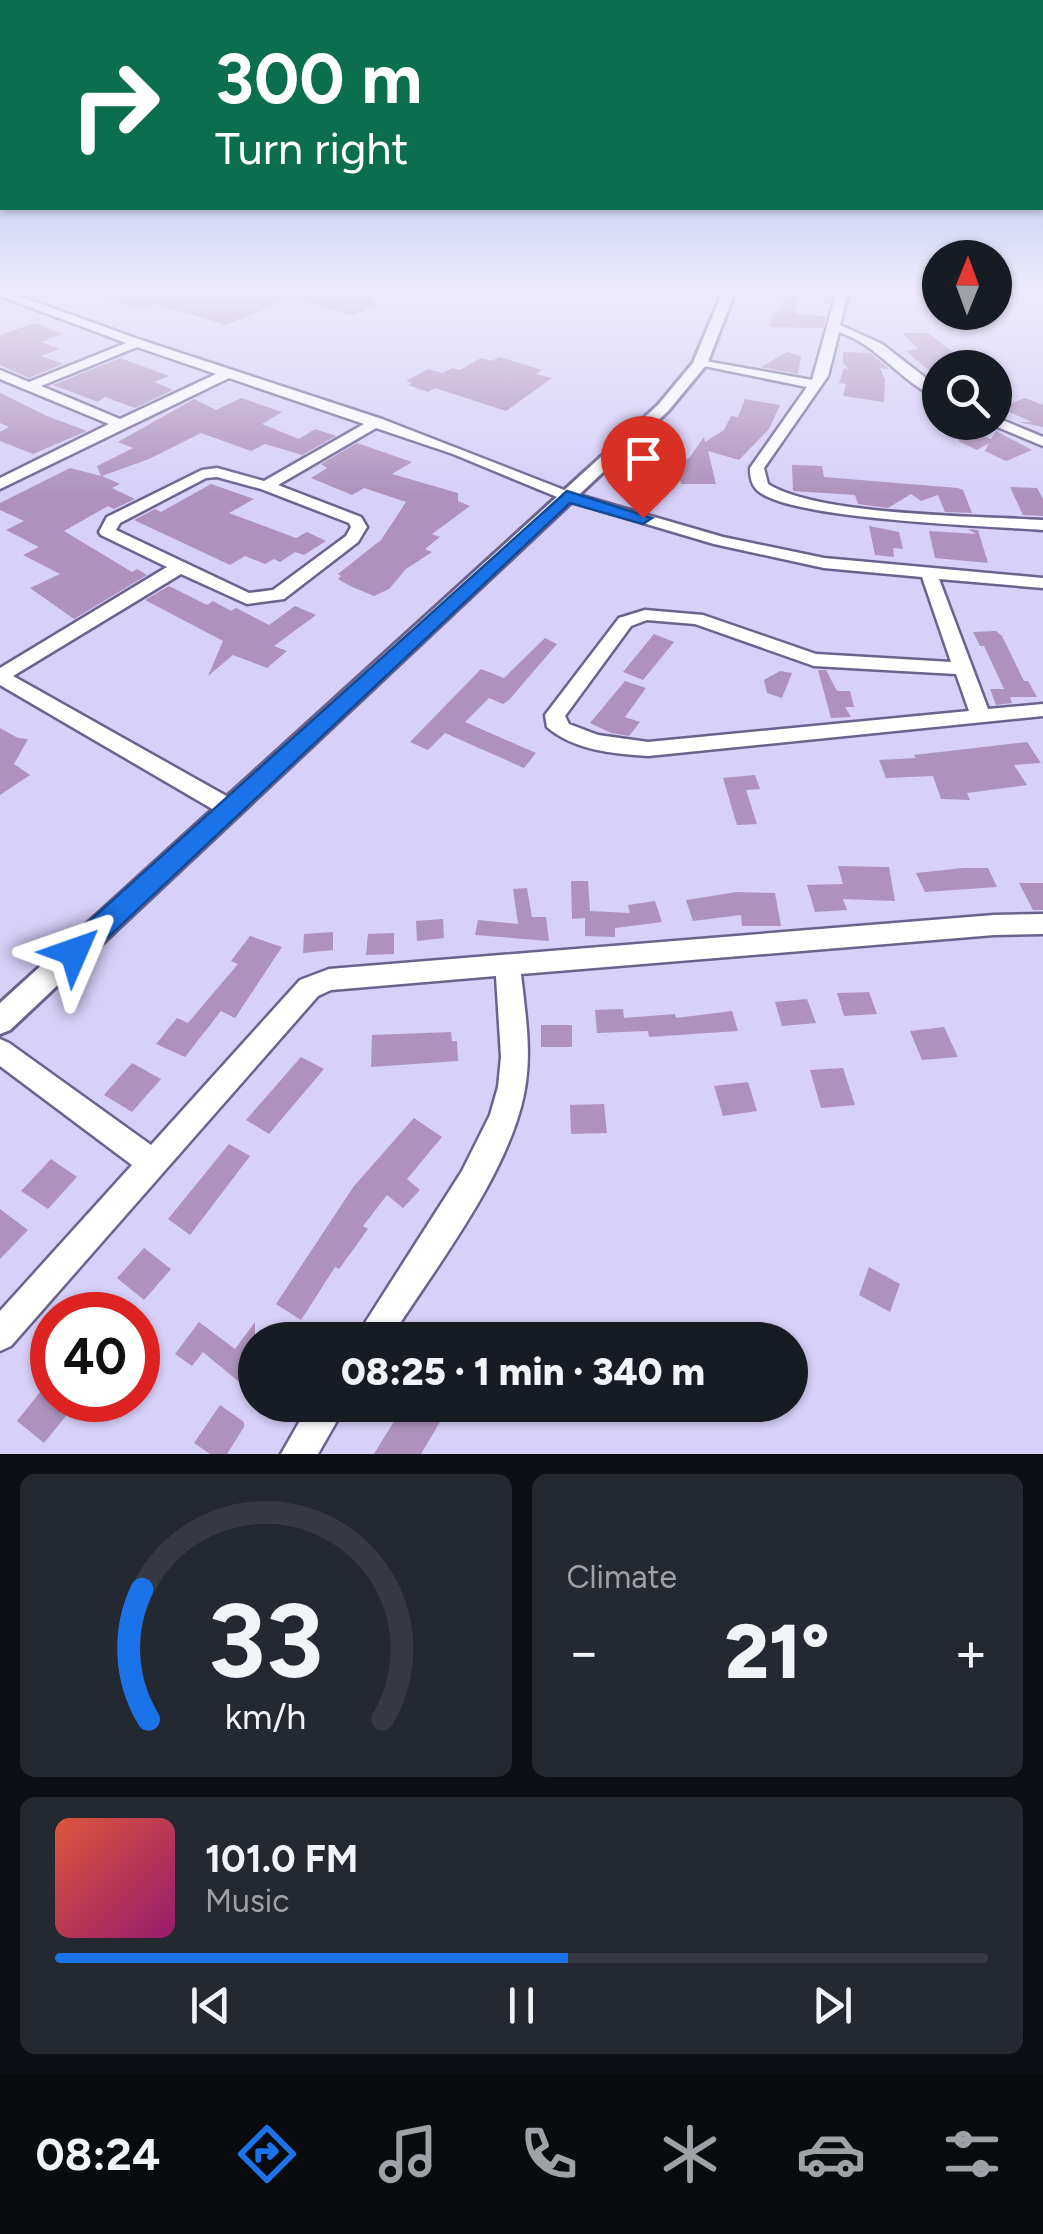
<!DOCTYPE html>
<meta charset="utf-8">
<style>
:root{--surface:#171b24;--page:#242831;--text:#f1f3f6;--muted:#9ea1a6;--line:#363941;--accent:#1a73e8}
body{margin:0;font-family:Figtree,sans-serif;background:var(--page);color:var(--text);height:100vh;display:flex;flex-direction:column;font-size:38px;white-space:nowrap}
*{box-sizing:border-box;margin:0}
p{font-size:32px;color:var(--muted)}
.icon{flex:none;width:55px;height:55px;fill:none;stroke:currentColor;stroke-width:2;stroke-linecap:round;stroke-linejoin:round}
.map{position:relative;height:1454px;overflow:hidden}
.details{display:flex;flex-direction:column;gap:20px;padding:20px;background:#0d0f14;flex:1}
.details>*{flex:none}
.guide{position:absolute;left:0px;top:0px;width:1045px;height:210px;box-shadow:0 2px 8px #0004;background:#0b6e4f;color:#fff;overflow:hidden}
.needle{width:65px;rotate:1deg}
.fabs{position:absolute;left:922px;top:240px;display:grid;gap:20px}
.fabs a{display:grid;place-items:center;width:90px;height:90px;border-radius:50%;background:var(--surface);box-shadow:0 2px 8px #0004;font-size:50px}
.speed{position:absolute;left:30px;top:1292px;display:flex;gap:20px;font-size:50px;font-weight:700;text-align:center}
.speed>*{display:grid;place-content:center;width:130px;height:130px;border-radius:50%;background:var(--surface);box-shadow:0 2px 8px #0004;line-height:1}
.speed .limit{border:15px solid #d22;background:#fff;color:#111}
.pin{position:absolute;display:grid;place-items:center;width:85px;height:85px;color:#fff;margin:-102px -42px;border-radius:50% 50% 50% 0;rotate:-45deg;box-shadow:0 0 10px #0007}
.pin .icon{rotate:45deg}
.me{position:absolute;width:110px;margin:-55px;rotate:47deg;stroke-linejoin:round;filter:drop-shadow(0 0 8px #0008)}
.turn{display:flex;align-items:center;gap:35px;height:210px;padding:0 50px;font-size:45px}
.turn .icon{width:130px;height:130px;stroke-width:2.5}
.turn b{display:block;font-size:70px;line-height:85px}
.big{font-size:75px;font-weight:800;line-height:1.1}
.details .widget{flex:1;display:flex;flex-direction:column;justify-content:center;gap:15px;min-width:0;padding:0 35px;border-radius:15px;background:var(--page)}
.details .dial{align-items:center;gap:0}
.dial svg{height:260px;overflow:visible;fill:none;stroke:var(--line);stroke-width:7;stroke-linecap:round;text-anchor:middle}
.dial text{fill:var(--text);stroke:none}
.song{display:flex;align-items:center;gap:30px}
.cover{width:120px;height:120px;border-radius:15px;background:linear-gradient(135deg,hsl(10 70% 55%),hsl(320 70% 35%))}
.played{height:10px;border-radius:5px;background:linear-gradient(90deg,var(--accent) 55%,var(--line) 55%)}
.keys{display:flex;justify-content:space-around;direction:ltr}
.heat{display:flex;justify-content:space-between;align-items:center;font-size:55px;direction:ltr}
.details .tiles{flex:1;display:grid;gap:20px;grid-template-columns:1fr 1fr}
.widget:last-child{grid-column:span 2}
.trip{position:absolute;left:238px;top:1322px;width:570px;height:100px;border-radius:50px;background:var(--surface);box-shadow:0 2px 8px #0004;font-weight:800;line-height:100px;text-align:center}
.tab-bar{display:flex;height:160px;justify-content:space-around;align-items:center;background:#090b0e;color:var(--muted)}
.tab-bar .icon{width:70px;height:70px}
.tab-bar .selected{color:var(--accent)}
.tab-bar b{font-size:45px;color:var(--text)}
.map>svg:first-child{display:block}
</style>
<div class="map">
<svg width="1043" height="1454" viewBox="0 0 1043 1454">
<rect width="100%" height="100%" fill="#d7d0f8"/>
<!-- building -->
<path fill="#ae92bd" d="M 119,289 L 368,289 L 376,304 L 353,316 L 292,298 L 226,325 L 154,304 L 138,310 L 104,298 Z
M 785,289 L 799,289 L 795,314 L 826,316 L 823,328 L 770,327 L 772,313 L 781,310 Z
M 35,323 L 62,334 L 41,342 L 59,349 L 41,356 L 63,364 L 29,378 L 0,365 L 0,335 Z
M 903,333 L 928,333 L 973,368 L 940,368 L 940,380 L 906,351 L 918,349 Z
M 787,352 L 801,356 L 798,374 L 761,367 Z
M 843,352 L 870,353 L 889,369 L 880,368 L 885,380 L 884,402 L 843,396 L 846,384 L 839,383 L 844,368 L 849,370 L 843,363 Z
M 500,357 L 542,370 L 536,374 L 552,378 L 506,411 L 435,388 L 428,392 L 408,385 L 412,383 L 406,381 L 428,369 L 442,373 L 452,368 L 460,370 L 481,358 L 491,361 Z
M 120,358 L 169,376 L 154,382 L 173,390 L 135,408 L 105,397 L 98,402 L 53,385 Z
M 0,393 L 47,416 L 87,431 L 33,454 L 0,441 L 0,432 L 9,427 L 0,423 Z
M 241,398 L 282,412 L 262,424 L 299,439 L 315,429 L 336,436 L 302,455 L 265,444 L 251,451 L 201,433 L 149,459 L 102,476 L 120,484 L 112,488 L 135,499 L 114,509 L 108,506 L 64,531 L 132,572 L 137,569 L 147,575 L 74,619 L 30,588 L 60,574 L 23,555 L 39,547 L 6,530 L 24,521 L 0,510 L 0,503 L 70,468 L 101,476 L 97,466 L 133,448 L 118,442 L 194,399 L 216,410 Z
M 1025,398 L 1043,405 L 1043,427 L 1018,422 L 1032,422 L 1000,408 Z
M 745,399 L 780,405 L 769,429 L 739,460 L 708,451 L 716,484 L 681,484 L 677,466 L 690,457 L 704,437 L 705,442 L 724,430 L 731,416 L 738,417 Z
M 948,422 L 991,439 L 996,431 L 1032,450 L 1006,461 L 985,451 L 989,443 L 977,450 L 960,442 Z
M 357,443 L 412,462 L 392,474 L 458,493 L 458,501 L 470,506 L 432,534 L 440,537 L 425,549 L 432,552 L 406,569 L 389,589 L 374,596 L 350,586 L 338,579 L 341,576 L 338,574 L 381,540 L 406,502 L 364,488 L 352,495 L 311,478 L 327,468 L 321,464 Z
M 792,465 L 822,466 L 824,477 L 958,488 L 963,490 L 972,513 L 945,512 L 938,495 L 921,501 L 911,494 L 888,508 L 858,504 L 855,495 L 793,491 Z
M 211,484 L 254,499 L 229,513 L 296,538 L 307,532 L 326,541 L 304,555 L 295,552 L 280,562 L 274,559 L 265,564 L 245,556 L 230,565 L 134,520 L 155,509 L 161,512 Z
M 1010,487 L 1037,488 L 1043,499 L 1043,516 L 1023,515 Z
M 869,526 L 899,532 L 903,549 L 893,548 L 894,557 L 875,555 Z
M 968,529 L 978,530 L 988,563 L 935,558 L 929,531 L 976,534 Z
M 169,586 L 207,605 L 213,601 L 231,611 L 236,608 L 269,625 L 295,606 L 316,615 L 274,646 L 287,651 L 267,668 L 233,655 L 208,676 L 223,641 L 145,600 Z
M 996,631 L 1002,636 L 1024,681 L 1028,681 L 1037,697 L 1010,697 L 1012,703 L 996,705 L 990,689 L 1004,689 L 984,646 L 980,646 L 973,632 Z
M 654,634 L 674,642 L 643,680 L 623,672 Z
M 545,638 L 557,644 L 509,700 L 503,704 L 489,698 L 465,722 L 536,753 L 524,768 L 445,733 L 428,750 L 410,742 L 481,669 L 504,678 Z
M 818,670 L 826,670 L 837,691 L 850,691 L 854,707 L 845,707 L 851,717 L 831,718 Z
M 780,671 L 792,673 L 782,698 L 767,693 L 764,680 Z
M 625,681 L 646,688 L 625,717 L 640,722 L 629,736 L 611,733 L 590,723 Z
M 0,728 L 18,738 L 28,739 L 14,764 L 30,775 L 0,795 Z
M 1027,742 L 1041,763 L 1014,765 L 1027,785 L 967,793 L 970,800 L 941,799 L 933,776 L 886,778 L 879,760 L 916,758 L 914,755 Z
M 755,775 L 760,789 L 746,790 L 757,824 L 737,825 L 723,778 Z
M 838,866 L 889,867 L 895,901 L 843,899 L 847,910 L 815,912 L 807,885 L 843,884 Z
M 963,868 L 988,868 L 997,887 L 925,892 L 916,873 Z
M 571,881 L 588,881 L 590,911 L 630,913 L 628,905 L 655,901 L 662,922 L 615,928 L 615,937 L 585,936 L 585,918 L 572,919 Z
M 1019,883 L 1043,883 L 1043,910 L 1033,910 Z
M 527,888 L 532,917 L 546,917 L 549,941 L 475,935 L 478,920 L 518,924 L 513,889 Z
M 737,892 L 775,893 L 781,926 L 742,926 L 741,915 L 693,921 L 686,900 Z
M 443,919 L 444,938 L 417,941 L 416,921 Z
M 333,932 L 333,950 L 303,953 L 304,934 Z
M 394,933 L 394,954 L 366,955 L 368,934 Z
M 250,936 L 282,947 L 235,1018 L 221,1011 L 185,1057 L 156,1044 L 177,1018 L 188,1023 L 238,964 L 231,961 Z
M 869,992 L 877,1014 L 844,1016 L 837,993 Z
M 807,999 L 816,1023 L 782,1026 L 775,1002 Z
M 623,1009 L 624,1018 L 675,1014 L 676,1018 L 732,1011 L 738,1031 L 649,1037 L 648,1031 L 597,1033 L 595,1010 Z
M 541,1025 L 572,1025 L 572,1047 L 541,1047 Z
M 944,1027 L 958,1057 L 922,1060 L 910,1031 Z
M 451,1032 L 452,1041 L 457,1041 L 458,1061 L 371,1067 L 372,1035 Z
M 301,1057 L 324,1069 L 269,1134 L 246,1120 Z
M 132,1063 L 161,1079 L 132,1112 L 104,1095 Z
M 843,1068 L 855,1105 L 821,1108 L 810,1070 Z
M 748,1082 L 757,1111 L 723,1116 L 714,1086 Z
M 604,1104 L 607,1133 L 571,1134 L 570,1105 Z
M 414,1118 L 442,1137 L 407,1179 L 420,1190 L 403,1208 L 387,1195 L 363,1226 L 368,1229 L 339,1269 L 335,1267 L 301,1320 L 276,1304 L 354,1186 Z
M 229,1144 L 250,1156 L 190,1235 L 168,1219 Z
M 51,1159 L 77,1177 L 48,1209 L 21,1191 Z
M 0,1209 L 28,1230 L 0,1259 Z
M 144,1248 L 171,1269 L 144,1300 L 117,1278 Z
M 869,1267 L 900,1284 L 890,1312 L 859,1295 Z
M 199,1322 L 235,1349 L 255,1322 L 255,1371 L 244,1386 L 203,1352 L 192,1366 L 175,1354 Z
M 52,1377 L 52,1400 L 79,1400 L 44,1443 L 17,1421 Z
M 220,1405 L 244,1422 L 244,1427 L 227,1454 L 210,1454 L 194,1443 Z
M 404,1405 L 450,1405 L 421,1454 L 374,1454 Z"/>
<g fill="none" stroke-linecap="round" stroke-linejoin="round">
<!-- minor casing -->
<g stroke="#6b628e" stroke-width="5">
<path id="minor" d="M 0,289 L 141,340 L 382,419 L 572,493 L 723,537 L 824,558 L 1043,578 L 1043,588 L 939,579 L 988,709 L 1043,704 L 1043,716 L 648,756 C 614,754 573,750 547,727 L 545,715 L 619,618 L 645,610 L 703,615 L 816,654 L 951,662 L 922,577 L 824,568 L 714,544 L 562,499 L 453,454 L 376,428 L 278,485 L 361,517 L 367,527 L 358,542 L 284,599 L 247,604 L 181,574 L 13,676 L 237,802 L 240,808 L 237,814 L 221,814 L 0,685 L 0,668 L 167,567 L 101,535 L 99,532 L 107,517 L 202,470 L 217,468 L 264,481 L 364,424 L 229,378 L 0,489 L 0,478 L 109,424 L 0,379 L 0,370 L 29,382 L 126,343 L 0,296 ZM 137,347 L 216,374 L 120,419 L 41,386 ZM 217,477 L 261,489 L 349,523 L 351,527 L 346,536 L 273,590 L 249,593 L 116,530 L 120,523 L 206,478 ZM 647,620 L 695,624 L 814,666 L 956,674 L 969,711 L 648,742 L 598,735 L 569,724 L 565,716 L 631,626 Z
M 842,291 L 848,294 L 840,325 L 882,344 L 940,389 L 940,399 C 902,384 879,345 839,332 L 828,376 L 764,468 L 768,484 C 819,516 978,516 1043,520 L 1043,530 C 992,526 788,520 757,490 C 751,484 750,476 750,468 L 807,387 L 694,364 L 700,360 L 812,380 L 836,294 Z
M 995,417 L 1043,437 L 1043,446 L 990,424 L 995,422 Z
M 1043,914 L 1043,934 L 994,935 L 521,974 C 525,1010 531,1047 526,1082 C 515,1167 435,1268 389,1340 L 354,1340 L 462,1171 L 490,1115 L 498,1087 L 501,1057 L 496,976 L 331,990 L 318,996 L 11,1346 L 0,1351 L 0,1311 L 132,1165 L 0,1066 L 0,1039 L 9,1043 L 151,1145 L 300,980 L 329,969 L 994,915 Z
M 309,1405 L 346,1405 L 318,1454 L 281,1454 Z"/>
</g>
<!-- tertiary casing -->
<g stroke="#6b628e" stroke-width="6">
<path id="tertiary" d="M 724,289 L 736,289 L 707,364 L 668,411 L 10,1030 L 0,1034 L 0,1003 L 658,405 L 693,363 Z"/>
</g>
<!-- minor -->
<use href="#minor" fill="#fff" fill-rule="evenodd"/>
<!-- tertiary -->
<use href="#tertiary" fill="#fff" fill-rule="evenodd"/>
</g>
<!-- sky -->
<linearGradient id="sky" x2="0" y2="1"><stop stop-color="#8ba3e6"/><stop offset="0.59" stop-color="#edeafc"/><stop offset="1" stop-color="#edeafc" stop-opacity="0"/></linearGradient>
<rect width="1043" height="493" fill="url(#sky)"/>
<!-- route -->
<path fill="#1a73e8" stroke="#114b97" stroke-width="2.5" d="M 567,491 L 652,518 L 643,524 L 570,503 L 84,960 L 74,963 L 64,960 L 60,952 L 64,944 Z"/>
</svg>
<div class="fabs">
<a><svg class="needle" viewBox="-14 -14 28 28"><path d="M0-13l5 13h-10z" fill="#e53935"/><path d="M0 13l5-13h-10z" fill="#9ea1a6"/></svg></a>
<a><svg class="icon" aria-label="search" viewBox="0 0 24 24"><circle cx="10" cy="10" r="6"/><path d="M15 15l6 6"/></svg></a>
</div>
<div class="speed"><div class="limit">40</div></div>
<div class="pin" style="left:643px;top:518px;background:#d93025"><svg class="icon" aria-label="arrive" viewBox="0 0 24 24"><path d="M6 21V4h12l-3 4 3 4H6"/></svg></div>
<svg class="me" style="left:74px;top:952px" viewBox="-20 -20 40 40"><path d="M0-17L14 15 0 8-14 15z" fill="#1a73e8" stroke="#fff" stroke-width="4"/></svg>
<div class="trip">08:25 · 1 min · 340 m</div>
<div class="guide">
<div class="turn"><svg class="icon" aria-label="right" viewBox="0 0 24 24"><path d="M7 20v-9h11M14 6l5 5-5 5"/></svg><div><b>300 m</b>Turn right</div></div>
</div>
</div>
<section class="details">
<div class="tiles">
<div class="widget dial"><svg viewBox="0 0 100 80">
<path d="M14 69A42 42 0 1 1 86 69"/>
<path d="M14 69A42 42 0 0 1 12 29" stroke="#1a73e8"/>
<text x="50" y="56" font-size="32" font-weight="700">33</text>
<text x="50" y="72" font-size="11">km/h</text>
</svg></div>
<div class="widget"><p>Climate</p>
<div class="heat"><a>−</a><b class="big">21°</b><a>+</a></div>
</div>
<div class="widget">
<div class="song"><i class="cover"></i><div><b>101.0 FM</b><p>Music</p></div></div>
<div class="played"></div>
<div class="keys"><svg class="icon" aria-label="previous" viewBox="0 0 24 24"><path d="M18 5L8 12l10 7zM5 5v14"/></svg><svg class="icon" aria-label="pause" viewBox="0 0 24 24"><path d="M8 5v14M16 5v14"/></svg><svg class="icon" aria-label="next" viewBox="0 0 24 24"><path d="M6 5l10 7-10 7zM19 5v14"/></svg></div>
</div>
</div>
</section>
<nav class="tab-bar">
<b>08:24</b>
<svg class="icon selected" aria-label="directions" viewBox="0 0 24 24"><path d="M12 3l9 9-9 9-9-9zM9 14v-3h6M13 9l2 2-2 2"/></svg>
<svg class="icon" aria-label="music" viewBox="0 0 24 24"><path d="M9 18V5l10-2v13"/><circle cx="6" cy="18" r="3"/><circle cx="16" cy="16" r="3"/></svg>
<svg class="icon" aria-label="phone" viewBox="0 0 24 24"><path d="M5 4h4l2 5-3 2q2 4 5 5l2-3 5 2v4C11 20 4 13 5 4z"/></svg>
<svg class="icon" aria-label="climate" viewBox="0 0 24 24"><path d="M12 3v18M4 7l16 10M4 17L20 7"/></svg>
<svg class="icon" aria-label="car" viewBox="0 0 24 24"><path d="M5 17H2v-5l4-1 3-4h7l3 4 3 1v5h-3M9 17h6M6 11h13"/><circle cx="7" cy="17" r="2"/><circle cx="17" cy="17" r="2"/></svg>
<svg class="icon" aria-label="filters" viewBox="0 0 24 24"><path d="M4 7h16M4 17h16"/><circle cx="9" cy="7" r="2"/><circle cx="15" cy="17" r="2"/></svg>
</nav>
